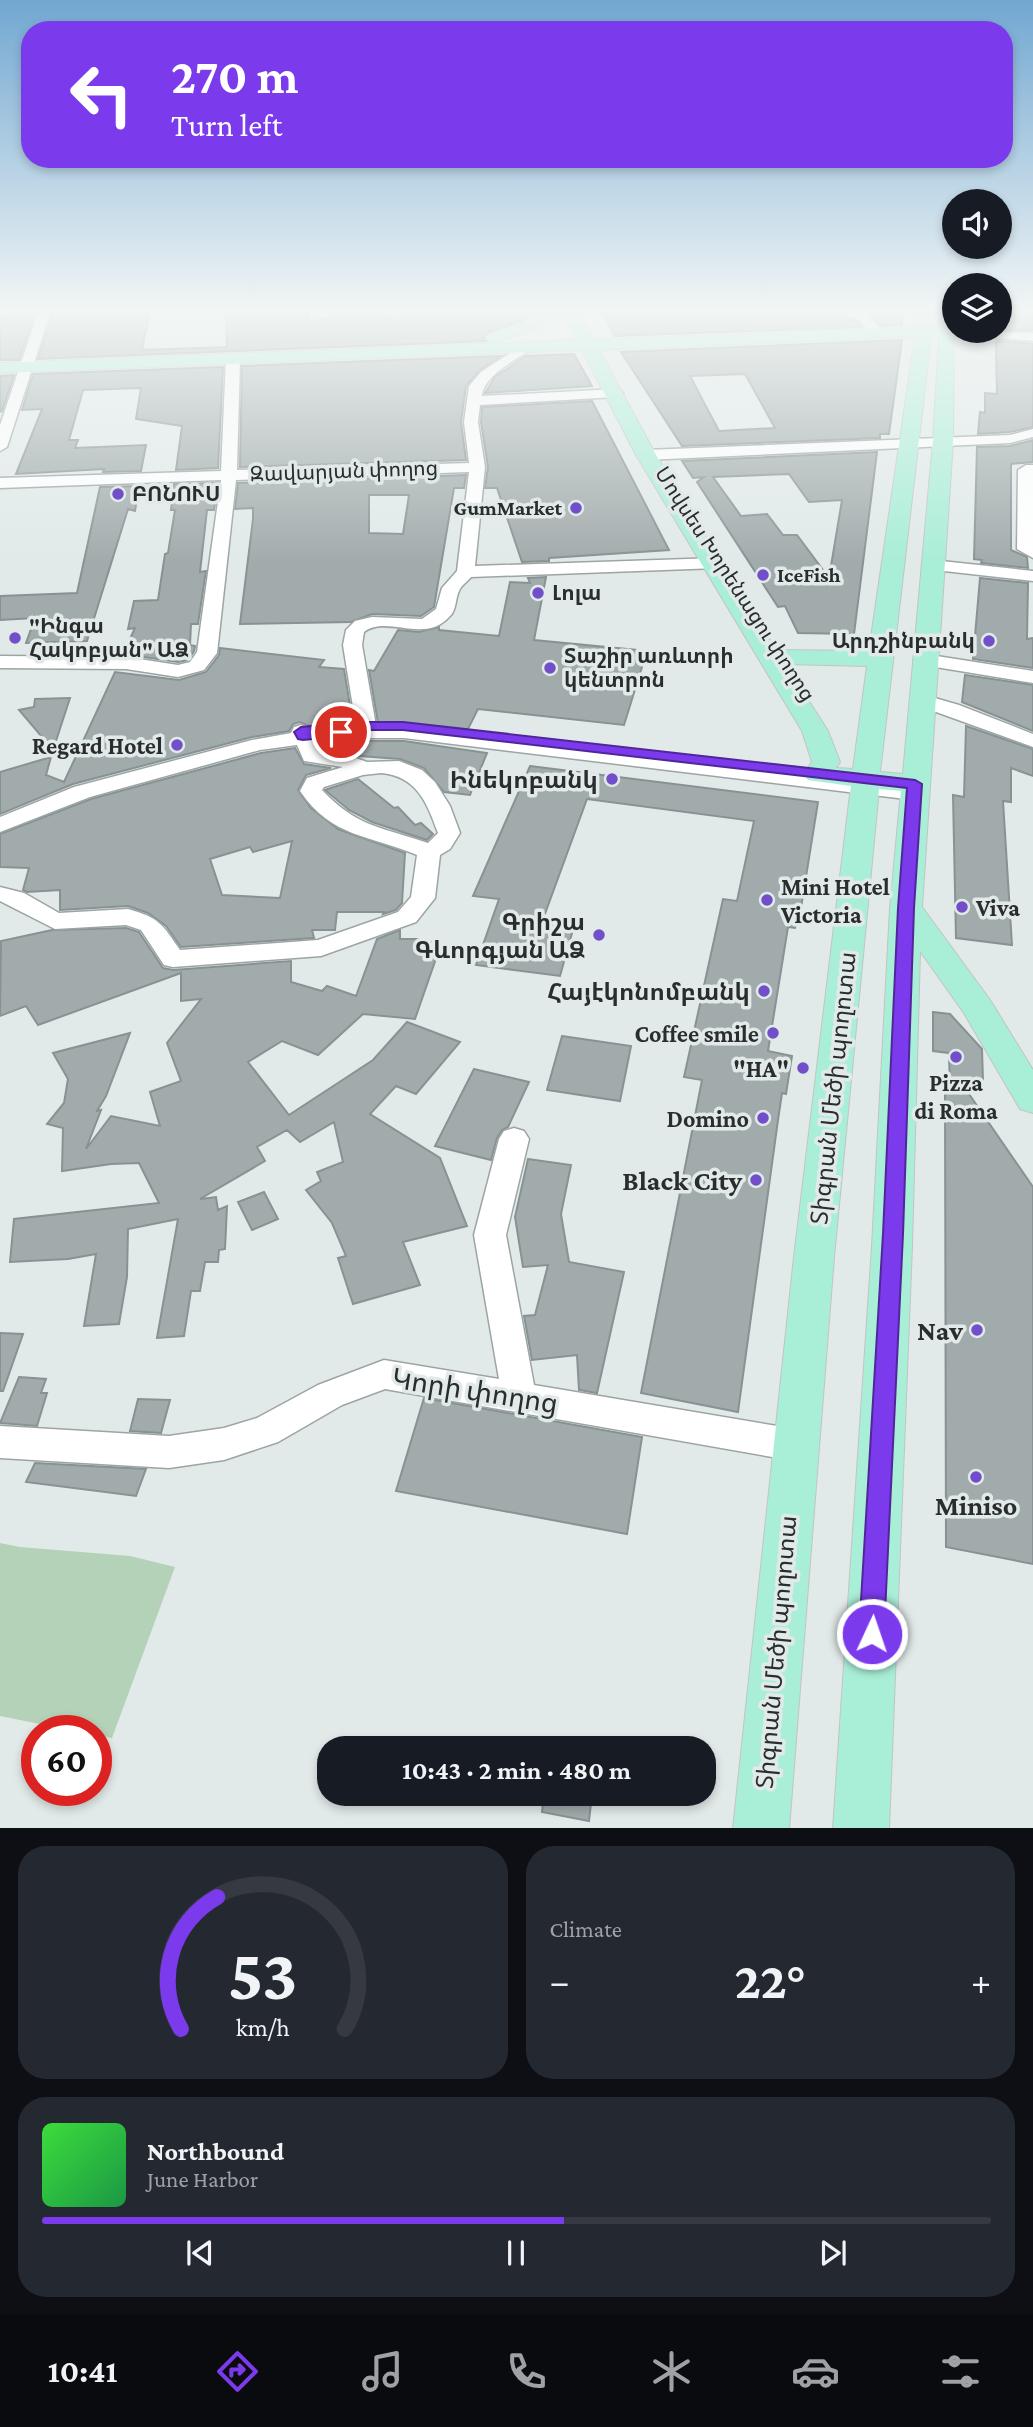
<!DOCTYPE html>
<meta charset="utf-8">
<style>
:root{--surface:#171b24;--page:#242831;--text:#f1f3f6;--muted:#9ea1a6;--line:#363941;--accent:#7c3aed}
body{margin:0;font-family:"Crimson Pro","Noto Sans Armenian",serif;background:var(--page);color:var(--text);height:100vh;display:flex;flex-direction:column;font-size:26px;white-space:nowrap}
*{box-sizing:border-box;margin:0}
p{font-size:23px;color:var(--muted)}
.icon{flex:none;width:38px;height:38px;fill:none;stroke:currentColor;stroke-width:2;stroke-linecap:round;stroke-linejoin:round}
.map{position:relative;height:1828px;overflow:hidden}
.panel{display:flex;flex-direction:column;gap:18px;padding:18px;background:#0d0f14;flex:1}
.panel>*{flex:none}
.top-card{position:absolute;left:21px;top:21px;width:992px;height:147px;border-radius:28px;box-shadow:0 4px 10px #0003;background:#7c3aed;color:#fff;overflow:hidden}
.tools{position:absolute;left:942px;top:189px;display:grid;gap:14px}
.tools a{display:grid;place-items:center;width:70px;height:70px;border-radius:50%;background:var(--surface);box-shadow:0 4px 10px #0003;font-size:35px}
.speed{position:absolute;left:21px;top:1715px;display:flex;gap:14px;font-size:35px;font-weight:700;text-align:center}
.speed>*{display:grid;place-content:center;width:91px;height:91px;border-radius:50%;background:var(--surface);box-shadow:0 4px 10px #0003;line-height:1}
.speed .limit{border:10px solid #d22;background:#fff;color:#111}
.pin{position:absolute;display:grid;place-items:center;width:60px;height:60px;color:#fff;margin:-30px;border:4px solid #fff;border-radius:50%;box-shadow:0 2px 7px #0007}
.me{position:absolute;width:77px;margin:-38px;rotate:3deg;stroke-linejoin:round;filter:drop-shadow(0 0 5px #0008)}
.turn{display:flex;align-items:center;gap:24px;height:147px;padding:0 35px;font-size:32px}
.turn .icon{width:91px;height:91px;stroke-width:2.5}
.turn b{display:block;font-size:49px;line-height:60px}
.big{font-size:52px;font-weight:700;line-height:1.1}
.panel .widget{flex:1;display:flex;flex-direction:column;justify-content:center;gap:10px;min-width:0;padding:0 24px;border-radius:28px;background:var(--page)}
.panel .dial{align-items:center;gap:0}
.dial svg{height:182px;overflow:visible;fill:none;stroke:var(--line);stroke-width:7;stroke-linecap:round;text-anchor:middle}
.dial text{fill:var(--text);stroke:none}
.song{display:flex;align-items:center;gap:21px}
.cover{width:84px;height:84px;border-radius:10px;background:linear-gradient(135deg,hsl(120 70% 55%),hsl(140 70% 35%))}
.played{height:7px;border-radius:4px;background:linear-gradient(90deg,var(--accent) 55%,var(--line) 55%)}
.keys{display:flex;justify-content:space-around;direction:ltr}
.heat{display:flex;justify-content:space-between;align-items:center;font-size:38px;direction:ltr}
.panel .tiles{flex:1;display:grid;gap:18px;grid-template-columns:1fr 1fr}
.widget:last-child{grid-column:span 2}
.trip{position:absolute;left:317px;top:1736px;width:399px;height:70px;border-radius:28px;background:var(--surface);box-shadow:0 4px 10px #0003;font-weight:700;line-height:70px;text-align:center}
.menu{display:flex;height:112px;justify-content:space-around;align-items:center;background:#090b0e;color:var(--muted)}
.menu .icon{width:49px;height:49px}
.menu .selected{color:var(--accent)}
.menu b{font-size:32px;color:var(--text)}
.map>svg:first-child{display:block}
</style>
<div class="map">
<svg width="1033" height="1829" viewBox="0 0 1033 1829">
<rect width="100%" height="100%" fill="#e1eae9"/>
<!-- built -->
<path fill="#cfe1df" d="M 81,307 L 218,307 L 78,315 Z"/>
<!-- green -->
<path fill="#b3d2b7" d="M 0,1543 L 20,1547 L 130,1556 L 175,1567 L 112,1738 L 96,1735 L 96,1731 L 75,1731 L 0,1716 Z"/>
<!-- building -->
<path fill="#a2abac" stroke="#899293" stroke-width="2" fill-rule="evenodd" d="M 16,307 L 37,307 L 19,360 L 0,360 L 0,319 L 13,314 Z
M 226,307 L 308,308 L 308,323 L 347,312 L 346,307 L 373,307 L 377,313 L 398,322 L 410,310 L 433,311 L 436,308 L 447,307 L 539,309 L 524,320 L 487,333 L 483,339 L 486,341 L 38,359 L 54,310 L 86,309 L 84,317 L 149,315 L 142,350 L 227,347 Z
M 599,307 L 837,307 L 846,318 L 854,319 L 861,327 L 615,336 Z
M 873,307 L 902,307 L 902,325 L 881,326 L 872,315 Z
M 999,307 L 1033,307 L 1033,330 L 999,330 Z
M 902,340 L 889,434 L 880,434 L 880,438 L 682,446 L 621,352 ZM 745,374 L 775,428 L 719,431 L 690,376 Z
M 999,341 L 1033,344 L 1033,427 L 1010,432 L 978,434 L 980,412 L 985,413 L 985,393 L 997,394 L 996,352 L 996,342 Z
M 574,354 L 592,386 L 485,393 L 495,377 L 526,356 Z
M 501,356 L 480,370 L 466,386 L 461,422 L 466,460 L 240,467 L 242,366 Z
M 223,367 L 218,468 L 176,470 L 182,426 L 136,419 L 141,388 L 83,390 L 69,440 L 78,440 L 75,448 L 146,445 L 141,471 L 103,472 L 104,469 L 16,474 L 42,409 L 22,410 L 33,374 Z
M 14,375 L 2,411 L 0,412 L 0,376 Z
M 592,401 L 669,550 L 549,558 L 549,561 L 522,562 L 497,488 L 485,488 L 488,467 L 481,422 L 482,407 Z
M 1033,440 L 1033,462 L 1011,464 L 1011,550 L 1027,557 L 1028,568 L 981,563 L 982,560 L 974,559 L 977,447 L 1010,446 Z
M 877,452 L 854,634 L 798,633 L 785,606 L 778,607 L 697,482 L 704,477 L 693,478 L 682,461 ZM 789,474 L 809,502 L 842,500 L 829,578 L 797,535 L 783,535 L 767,514 L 741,516 L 713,477 Z
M 466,475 L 464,488 L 454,488 L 434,607 L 421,616 L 372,614 L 351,622 L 240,624 L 253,519 L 253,508 L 235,509 L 238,483 ZM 369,495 L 409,495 L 403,534 L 369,533 Z
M 218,483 L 214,510 L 207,510 L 200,572 L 206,571 L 198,624 L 191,624 L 190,645 L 195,646 L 194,651 L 188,660 L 178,662 L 123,654 L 135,628 L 128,629 L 134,601 L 158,600 L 165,554 L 168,553 L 175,510 L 171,510 L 174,484 Z
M 139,486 L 135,511 L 128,509 L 87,641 L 26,643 L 35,618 L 0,620 L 0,596 L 77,593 L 100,487 Z
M 546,577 L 534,640 L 647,651 L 624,725 L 478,709 L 467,731 L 404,723 L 378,723 L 369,670 L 374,671 L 398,630 L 419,632 L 439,627 L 439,630 L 499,636 L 510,582 L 530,583 L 528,578 Z
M 980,578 L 1028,583 L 1027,639 L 1033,638 L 1033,668 L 973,659 Z
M 220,648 L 324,660 L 319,667 L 344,669 L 353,724 L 312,727 L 300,722 L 293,724 L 289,731 L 252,737 L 73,784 L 0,814 L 0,772 L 51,757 L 46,775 L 64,782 L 115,672 L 179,680 L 206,672 L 219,655 Z
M 965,675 L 1033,685 L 1033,731 L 962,702 Z
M 70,698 L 53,750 L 19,710 L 34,707 L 35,699 Z
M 966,726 L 1033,749 L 1033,776 L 1011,768 L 1011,802 L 1003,801 L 1012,945 L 956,938 L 953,795 L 964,797 Z
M 341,741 L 404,741 L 487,753 L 470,795 L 444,792 L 424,768 L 400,759 L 359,756 L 340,750 L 322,748 L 320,744 Z
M 295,748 L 304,764 L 331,768 L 306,775 L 298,790 L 311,808 L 338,829 L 405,853 L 402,903 L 396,910 L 383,914 L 384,912 L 337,912 L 335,930 L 312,930 L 314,938 L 181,947 L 166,926 L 148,913 L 128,906 L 60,910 L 60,890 L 27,892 L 23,890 L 29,868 L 0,867 L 0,834 L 91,799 L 261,753 ZM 292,841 L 280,898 L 222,895 L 210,859 L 250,847 L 253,852 Z
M 530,766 L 818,802 L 800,914 L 798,913 L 795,928 L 788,927 L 768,1051 L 792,1056 L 786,1094 L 782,1093 L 778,1120 L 738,1412 L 641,1393 L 702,1080 L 684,1077 L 723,899 L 737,901 L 754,821 L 587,799 L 542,922 L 574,926 L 560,976 L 476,965 L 499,899 L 473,896 Z
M 358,779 L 394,808 L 398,807 L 415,825 L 421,823 L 433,834 L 427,840 L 372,822 L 349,810 L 325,790 Z
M 126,928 L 139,932 L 163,968 L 173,970 L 291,961 L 291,982 L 322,991 L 327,986 L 356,996 L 377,939 L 400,930 L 400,939 L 425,939 L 440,947 L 415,1019 L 363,1014 L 318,1055 L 282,1041 L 248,1062 L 289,1115 L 373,1060 L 407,1022 L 460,1042 L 416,1094 L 396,1086 L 370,1114 L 440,1158 L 467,1226 L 403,1242 L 420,1285 L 353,1304 L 338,1258 L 346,1256 L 332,1223 L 306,1190 L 321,1181 L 317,1172 L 343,1162 L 334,1122 L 300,1142 L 287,1130 L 257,1147 L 265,1161 L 200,1199 L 216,1197 L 218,1210 L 227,1206 L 225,1249 L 219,1250 L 218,1262 L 205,1262 L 200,1291 L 191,1291 L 184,1336 L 157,1338 L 178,1219 L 128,1229 L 127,1277 L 119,1324 L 84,1326 L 96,1254 L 68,1259 L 10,1262 L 14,1219 L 159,1203 L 139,1163 L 111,1164 L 62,1171 L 63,1128 L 47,1124 L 64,1103 L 68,1079 L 53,1053 L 130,1033 L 106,1096 L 97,1111 L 101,1110 L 86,1149 L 111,1116 L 160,1126 L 150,1092 L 181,1081 L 167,1043 L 201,999 L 181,1001 L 181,973 L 38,1025 L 26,1006 L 0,1016 L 1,941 L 52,930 Z
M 933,1012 L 950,1014 L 982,1049 L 983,1081 L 958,1078 L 1033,1187 L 1033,1564 L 946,1547 L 945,1093 L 950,1093 L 949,1053 L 933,1051 Z
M 562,1036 L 631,1046 L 620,1101 L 547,1090 Z
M 474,1069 L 529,1082 L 508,1127 L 502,1130 L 497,1138 L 491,1160 L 435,1146 Z
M 528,1159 L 571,1165 L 561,1214 L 569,1262 L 624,1272 L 597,1393 L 579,1390 L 577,1355 L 532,1360 L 524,1316 L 535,1315 L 548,1265 L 523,1267 L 515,1217 Z
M 264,1192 L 278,1219 L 252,1230 L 238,1202 Z
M 0,1333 L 23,1334 L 3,1391 L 0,1391 Z
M 19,1377 L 46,1379 L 41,1393 L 47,1393 L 37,1426 L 0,1423 Z
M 424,1398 L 642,1437 L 627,1534 L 396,1491 Z
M 138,1399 L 170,1400 L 161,1433 L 130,1431 Z
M 35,1463 L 146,1469 L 136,1496 L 26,1482 Z
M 544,1794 L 592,1794 L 589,1821 L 542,1812 Z"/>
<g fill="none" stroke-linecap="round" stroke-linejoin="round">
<!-- minor casing -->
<g stroke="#9ca5a4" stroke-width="3">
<path id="minor" d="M 40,307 L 52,307 L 7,447 L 0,451 L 0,425 Z
M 848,307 L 861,307 L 880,329 L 880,335 L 872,335 Z
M 947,327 L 954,328 L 954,331 L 1033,333 L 1033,341 L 943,334 L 943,328 Z
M 525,343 L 530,344 L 530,350 C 513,362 484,375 482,396 L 616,389 L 623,393 L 616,397 L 480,405 L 478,422 L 485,467 L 475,566 L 718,558 L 727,563 L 718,568 L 471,577 C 468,581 462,585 460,589 C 455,597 457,608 451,615 C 425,646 388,614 364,632 L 362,645 L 376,726 L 404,726 L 914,786 L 922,788 L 925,793 L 922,798 L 914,800 L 404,738 L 341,738 L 316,742 L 320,750 L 339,752 L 367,762 L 399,761 L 422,770 L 435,782 L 450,806 L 460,833 L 450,849 L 440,855 L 435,898 L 416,922 L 321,956 L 173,967 L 164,965 L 141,930 L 126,925 L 55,929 L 0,901 L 0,887 L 24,893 L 59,913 L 128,909 C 160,918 162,924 180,950 L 318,940 L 398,912 L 411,897 L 417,855 C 370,835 332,838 300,791 L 307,778 L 343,767 L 304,761 L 297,745 L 260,750 L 90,797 L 0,832 L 0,817 L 74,787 L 252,740 L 291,733 L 294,727 L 301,725 L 311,730 L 356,726 L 343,645 L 346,630 L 355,621 L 372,617 L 422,619 L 436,609 L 442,588 L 457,571 L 469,472 L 236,480 L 217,653 L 204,670 L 178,677 L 126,669 L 0,668 L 0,656 L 126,657 L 178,665 L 190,662 L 197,652 L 221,480 L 0,488 L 0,478 L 221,471 L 226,358 L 233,354 L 240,358 L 237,470 L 469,463 L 464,422 L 469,386 L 481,372 ZM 381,773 C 417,776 427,803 438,833 L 428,843 C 382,827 358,828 322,790 L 324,787 L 363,775 Z
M 1033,429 L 1033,437 L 1010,443 L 646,460 L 638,455 L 646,450 L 1010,435 Z
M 1026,465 L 1033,465 L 1033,558 L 1017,549 L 1018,470 Z
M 932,560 L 1033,571 L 1033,581 L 926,569 L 923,565 Z
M 924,654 L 1033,671 L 1033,683 L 917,664 L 914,660 Z
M 921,694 L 959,705 L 1033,734 L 1033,747 L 914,704 L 911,700 L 914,696 Z
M 514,1128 L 524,1131 L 529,1139 L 506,1235 L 534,1385 L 795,1429 L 808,1434 L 813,1445 L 808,1456 L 795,1461 L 385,1389 L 342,1405 L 278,1442 L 224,1460 L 169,1468 L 0,1458 L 0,1426 L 169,1436 L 224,1428 L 257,1418 L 318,1385 L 384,1360 L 499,1379 L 474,1235 L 499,1139 L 504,1131 Z"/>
</g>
<!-- major casing -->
<g stroke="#c3c4c4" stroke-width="2">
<path id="major" d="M 546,307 L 576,307 L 593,340 L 916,327 L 919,307 L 935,307 L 932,327 L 940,326 L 942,307 L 954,307 L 953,441 L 922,907 L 990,1000 L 1033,1070 L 1033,1113 L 1020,1109 L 964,1013 L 920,951 L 912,1246 L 889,1829 L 833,1829 L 872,1246 L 890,908 L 901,791 L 879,789 L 834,1257 L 789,1829 L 733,1829 L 794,1257 L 851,786 L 808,780 L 804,774 L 812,762 L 802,731 L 636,455 L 582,350 L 0,373 L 0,363 L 577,340 L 562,311 L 537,328 L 494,343 L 486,338 L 488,335 L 525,322 ZM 931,336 L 939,336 L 933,441 L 903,774 L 880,772 ZM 915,337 L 869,651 L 776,650 L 656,455 L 599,350 ZM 785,664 L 867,666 L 853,769 L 836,768 L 840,762 L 828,731 Z"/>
</g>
<!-- minor -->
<use href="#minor" fill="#fff" fill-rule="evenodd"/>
<!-- major -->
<use href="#major" fill="#a9eed7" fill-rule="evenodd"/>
</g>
<!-- sky -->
<linearGradient id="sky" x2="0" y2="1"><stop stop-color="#71a7d1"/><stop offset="0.55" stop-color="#f2f6f5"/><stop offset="1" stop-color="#f2f6f5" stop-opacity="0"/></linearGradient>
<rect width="1033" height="563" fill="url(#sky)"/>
<!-- route -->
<path fill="#7c3aed" stroke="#51269a" stroke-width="2" d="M 354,722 L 403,722 L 915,780 L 922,784 L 914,908 L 903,1234 L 884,1634 L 881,1643 L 872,1647 L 862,1643 L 859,1634 L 883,1234 L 898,908 L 907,788 L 403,730 L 347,730 L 346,735 L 341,736 L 303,740 L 298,739 L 294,732 L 301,727 Z"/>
<!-- markers -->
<g fill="#714fc8" stroke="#e1eae9" stroke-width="2.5">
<circle cx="118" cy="494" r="7"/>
<circle cx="576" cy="508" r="7"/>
<circle cx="763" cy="575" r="7"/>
<circle cx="538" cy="593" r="7"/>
<circle cx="15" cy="638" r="7"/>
<circle cx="989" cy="641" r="7"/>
<circle cx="550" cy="668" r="7"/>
<circle cx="177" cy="745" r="7"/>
<circle cx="612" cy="779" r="7"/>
<circle cx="767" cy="900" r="7"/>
<circle cx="962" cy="907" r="7"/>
<circle cx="599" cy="935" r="7"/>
<circle cx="764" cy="991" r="7"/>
<circle cx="773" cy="1033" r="7"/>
<circle cx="956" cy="1057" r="7"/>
<circle cx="803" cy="1068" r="7"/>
<circle cx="763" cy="1118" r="7"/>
<circle cx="756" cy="1180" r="7"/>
<circle cx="977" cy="1330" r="7"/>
<circle cx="976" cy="1477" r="7"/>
</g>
<g text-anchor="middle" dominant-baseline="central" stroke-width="7" stroke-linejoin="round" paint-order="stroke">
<!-- far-street labels -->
<g font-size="21" fill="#2a2d2d" stroke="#e1eae9">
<text transform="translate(344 471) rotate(-2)">Զավարյան փողոց</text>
<text transform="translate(735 584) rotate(57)">Մովսես Խորենացու փողոց</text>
</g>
<!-- far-poi labels -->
<g font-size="21" font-weight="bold" fill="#2a2d2d" stroke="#e1eae9" text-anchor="start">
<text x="132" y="494">ԲՈՆՈՒՍ</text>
<text x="562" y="508" text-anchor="end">GumMarket</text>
<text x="777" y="575">IceFish</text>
<text x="552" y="593">Լոլա</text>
<text x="29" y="626">"Ինգա<tspan x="29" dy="24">Հակոբյան" ԱՁ</tspan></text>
<text x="975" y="641" text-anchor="end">Արդշինբանկ</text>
<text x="564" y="656">Տաշիր առևտրի<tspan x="564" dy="24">կենտրոն</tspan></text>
</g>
<!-- poi labels -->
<g font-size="24" font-weight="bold" fill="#2a2d2d" stroke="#e1eae9" text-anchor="end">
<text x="163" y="745">Regard Hotel</text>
<text x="598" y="779">Ինեկոբանկ</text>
<text x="781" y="886" text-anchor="start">Mini Hotel<tspan x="781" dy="28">Victoria</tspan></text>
<text x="976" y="907" text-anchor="start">Viva</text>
<text x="585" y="921">Գրիշա<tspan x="585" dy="28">Գևորգյան ԱՁ</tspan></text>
<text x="750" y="991">Հայէկոնոմբանկ</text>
<text x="759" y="1033">Coffee smile</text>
<text x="789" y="1068">"HA"</text>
<text x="956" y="1082" text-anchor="middle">Pizza<tspan x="956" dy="28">di Roma</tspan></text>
<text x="749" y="1118">Domino</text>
</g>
<!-- street labels -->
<g font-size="24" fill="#2a2d2d" stroke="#e1eae9">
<text transform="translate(833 1088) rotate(-84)">Տիգրան Մեծի պողոտա</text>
<text transform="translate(776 1652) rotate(-85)">Տիգրան Մեծի պողոտա</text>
</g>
<!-- near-poi labels -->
<g font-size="28" font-weight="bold" fill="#2a2d2d" stroke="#e1eae9" text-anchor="end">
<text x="742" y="1180">Black City</text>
<text x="963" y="1330">Nav</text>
<text x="976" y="1505" text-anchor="middle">Miniso</text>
</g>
<!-- near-street labels -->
<g font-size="28" fill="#2a2d2d" stroke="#e1eae9">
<text transform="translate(475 1391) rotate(9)">Կորի փողոց</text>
</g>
</g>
</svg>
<div class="tools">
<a><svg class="icon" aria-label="sound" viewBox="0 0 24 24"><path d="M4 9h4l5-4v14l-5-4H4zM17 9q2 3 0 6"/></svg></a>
<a><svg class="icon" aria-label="layers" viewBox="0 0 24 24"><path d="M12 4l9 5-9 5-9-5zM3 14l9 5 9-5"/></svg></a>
</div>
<div class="speed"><div class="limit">60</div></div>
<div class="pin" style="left:341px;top:732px;background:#d93025"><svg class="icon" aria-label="arrive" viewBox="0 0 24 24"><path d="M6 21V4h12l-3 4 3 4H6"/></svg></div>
<svg class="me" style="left:872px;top:1634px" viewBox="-20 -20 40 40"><circle r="17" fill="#7c3aed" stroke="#fff" stroke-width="3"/><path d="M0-11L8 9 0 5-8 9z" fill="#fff"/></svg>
<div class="trip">10:43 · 2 min · 480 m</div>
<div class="top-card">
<div class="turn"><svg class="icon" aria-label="left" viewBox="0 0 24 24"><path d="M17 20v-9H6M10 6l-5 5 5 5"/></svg><div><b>270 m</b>Turn left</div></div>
</div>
</div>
<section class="panel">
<div class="tiles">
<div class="widget dial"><svg viewBox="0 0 100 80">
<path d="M14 69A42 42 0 1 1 86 69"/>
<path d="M14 69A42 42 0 0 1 30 11" stroke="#7c3aed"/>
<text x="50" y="56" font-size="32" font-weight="700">53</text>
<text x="50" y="72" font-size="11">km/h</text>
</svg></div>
<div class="widget"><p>Climate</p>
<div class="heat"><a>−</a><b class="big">22°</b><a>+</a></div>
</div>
<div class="widget">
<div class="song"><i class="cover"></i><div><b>Northbound</b><p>June Harbor</p></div></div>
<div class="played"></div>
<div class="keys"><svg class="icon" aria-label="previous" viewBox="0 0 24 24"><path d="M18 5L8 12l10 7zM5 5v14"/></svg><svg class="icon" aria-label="pause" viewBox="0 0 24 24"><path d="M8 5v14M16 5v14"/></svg><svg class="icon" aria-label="next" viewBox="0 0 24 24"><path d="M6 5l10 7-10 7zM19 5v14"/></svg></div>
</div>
</div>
</section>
<nav class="menu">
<b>10:41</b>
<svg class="icon selected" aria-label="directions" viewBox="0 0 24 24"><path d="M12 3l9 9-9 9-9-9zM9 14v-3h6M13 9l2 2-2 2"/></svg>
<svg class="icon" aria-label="music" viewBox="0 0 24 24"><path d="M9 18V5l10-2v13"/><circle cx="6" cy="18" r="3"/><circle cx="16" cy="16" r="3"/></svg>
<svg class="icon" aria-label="phone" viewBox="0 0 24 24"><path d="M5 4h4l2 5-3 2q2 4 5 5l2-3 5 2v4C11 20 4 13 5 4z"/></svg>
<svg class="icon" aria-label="climate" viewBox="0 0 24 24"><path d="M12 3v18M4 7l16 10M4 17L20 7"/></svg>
<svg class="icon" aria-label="car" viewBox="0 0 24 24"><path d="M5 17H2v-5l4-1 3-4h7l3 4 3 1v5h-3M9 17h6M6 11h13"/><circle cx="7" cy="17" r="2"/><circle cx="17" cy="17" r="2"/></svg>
<svg class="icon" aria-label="filters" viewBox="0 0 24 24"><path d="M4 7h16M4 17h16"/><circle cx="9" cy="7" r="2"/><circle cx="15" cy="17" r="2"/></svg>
</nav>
